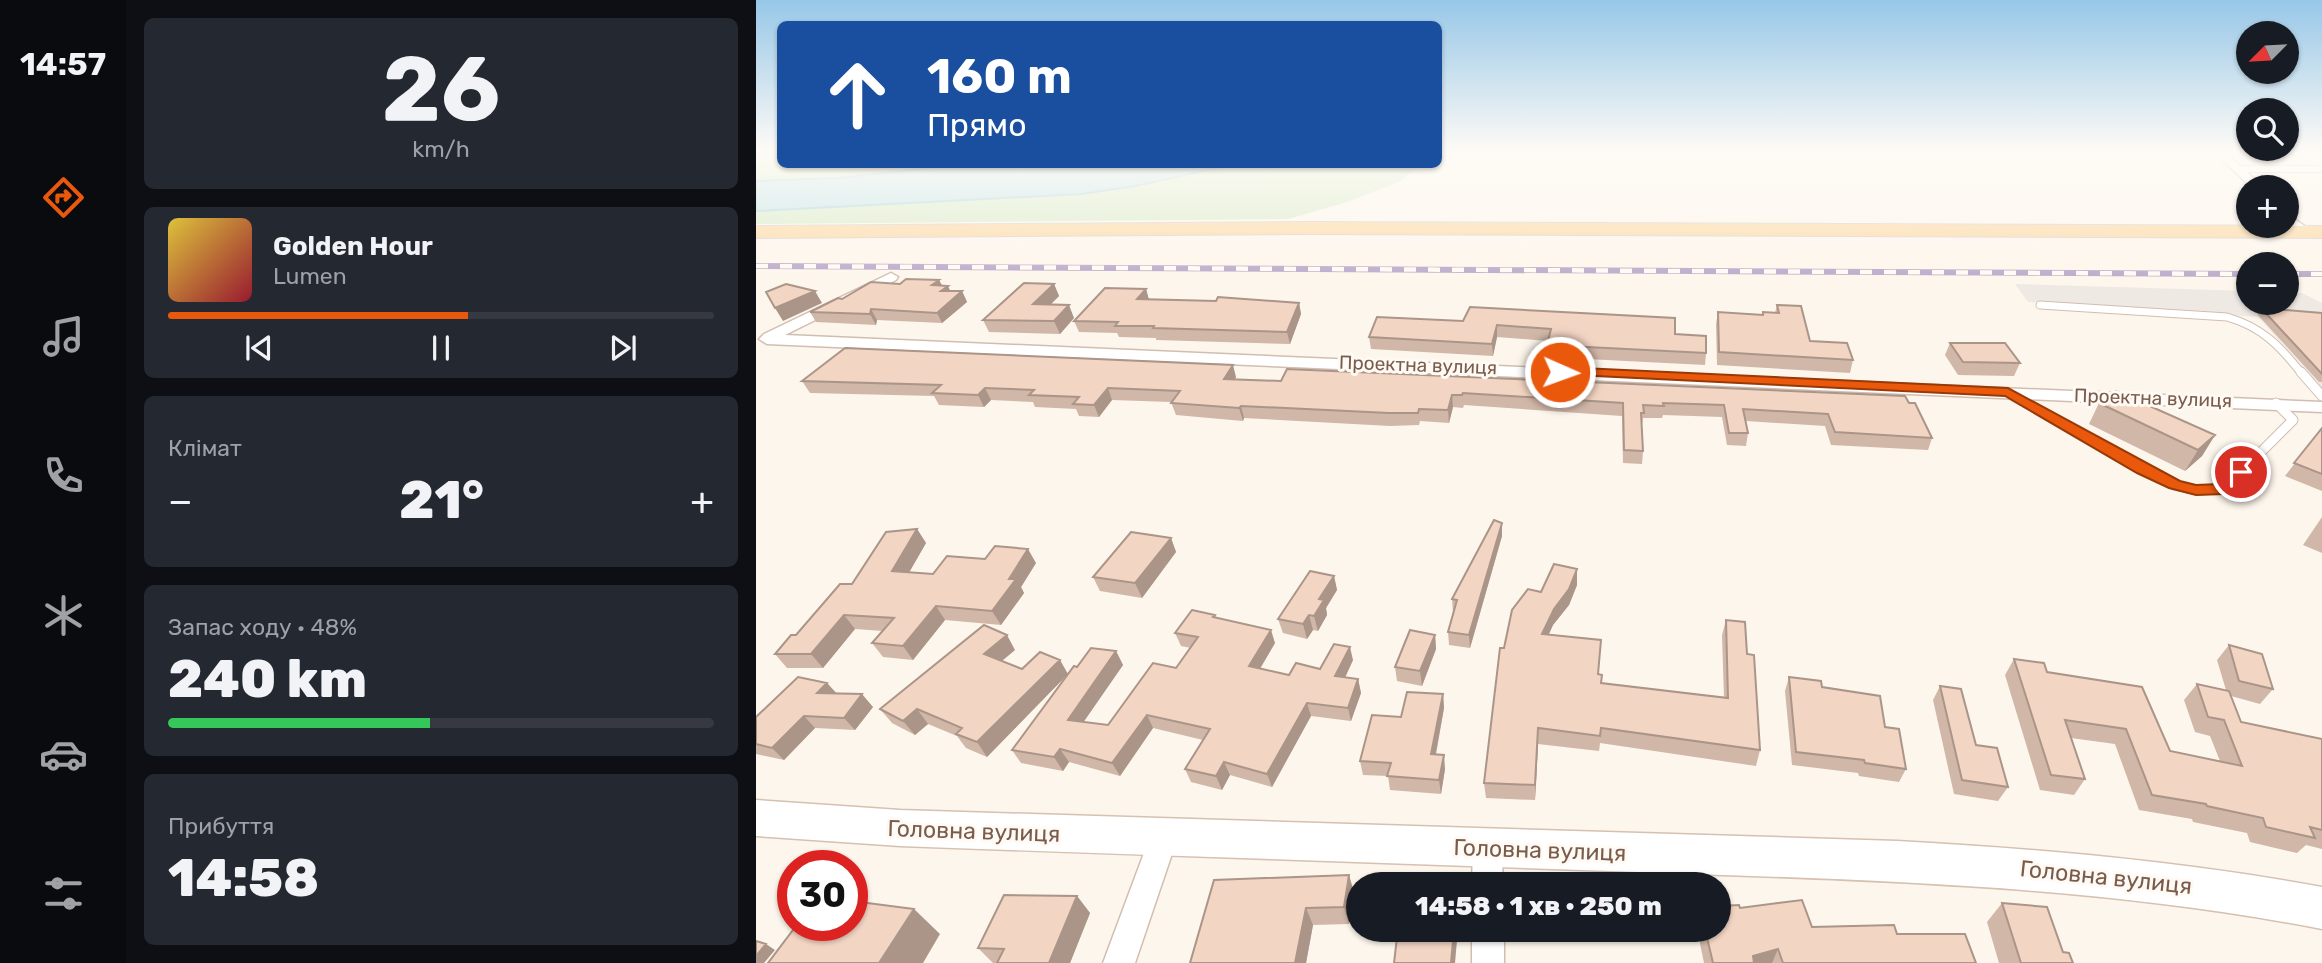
<!DOCTYPE html>
<html lang="uk">
<meta charset="utf-8">
<style>
:root{--surface:#171b24;--page:#242831;--text:#f1f3f6;--muted:#9ea1a6;--line:#363941;--accent:#ea580c}
body{margin:0;font-family:Rubik,sans-serif;background:var(--page);color:var(--text);height:100vh;display:flex;flex-direction:column;font-size:26px;white-space:nowrap}
*{box-sizing:border-box;margin:0}
p{font-size:23px;color:var(--muted)}
.icon{flex:none;width:38px;height:38px;fill:none;stroke:currentColor;stroke-width:2;stroke-linecap:round;stroke-linejoin:round}
.map{position:relative;flex:1;overflow:hidden}
.sheet{display:flex;flex-direction:column;gap:18px;padding:18px;background:#0d0f14;width:630px}
.sheet>*{flex:none}
.banner{position:absolute;left:21px;top:21px;width:665px;height:147px;border-radius:10px;box-shadow:0 2px 5px #0004;background:#1a4fa0;color:#fff;overflow:hidden}
.needle{width:46px;rotate:246deg}
.buttons{position:absolute;left:1480px;top:21px;display:grid;gap:14px}
.buttons a{display:grid;place-items:center;width:63px;height:63px;border-radius:50%;background:var(--surface);box-shadow:0 2px 5px #0004;font-size:35px}
.speed{position:absolute;left:21px;top:850px;display:flex;gap:14px;font-size:35px;font-weight:700;text-align:center}
.speed>*{display:grid;place-content:center;width:91px;height:91px;border-radius:50%;background:var(--surface);box-shadow:0 2px 5px #0004;line-height:1}
.speed .limit{border:10px solid #d22;background:#fff;color:#111}
.pin{position:absolute;display:grid;place-items:center;width:60px;height:60px;color:#fff;margin:-30px;border:4px solid #fff;border-radius:50%;box-shadow:0 2px 7px #0007}
.me{position:absolute;width:77px;margin:-38px;rotate:92deg;stroke-linejoin:round;filter:drop-shadow(0 0 5px #0008)}
.turn{display:flex;align-items:center;gap:24px;height:147px;padding:0 35px;font-size:32px}
.turn .icon{width:91px;height:91px;stroke-width:2.5}
.turn b{display:block;font-size:49px;line-height:60px}
.big{font-size:52px;font-weight:800;line-height:1.1}
.sheet .widget{flex:1;display:flex;flex-direction:column;justify-content:center;gap:10px;min-width:0;padding:0 24px;border-radius:10px;background:var(--page)}
.sheet .dial{align-items:center;gap:0}
.dial b{font-size:91px;line-height:1}
.song{display:flex;align-items:center;gap:21px}
.cover{width:84px;height:84px;border-radius:10px;background:linear-gradient(135deg,hsl(50 70% 55%),hsl(350 70% 35%))}
.played{height:7px;border-radius:4px;background:linear-gradient(90deg,var(--accent) 55%,var(--line) 55%)}
.keys{display:flex;justify-content:space-around;direction:ltr}
.heat{display:flex;justify-content:space-between;align-items:center;font-size:38px;direction:ltr}
.charge{height:10px;border-radius:5px;background:linear-gradient(90deg,#34c759 48%,var(--line) 0)}
.trip{position:absolute;left:590px;top:872px;width:385px;height:70px;border-radius:35px;background:var(--surface);box-shadow:0 2px 5px #0004;font-weight:800;line-height:70px;text-align:center}
main{display:flex;flex:1;min-height:0}
.tabs{display:flex;flex-direction:column;width:126px;justify-content:space-around;align-items:center;background:#090b0e;color:var(--muted)}
.tabs .icon{width:49px;height:49px}
.tabs .on{color:var(--accent)}
.tabs b{font-size:32px;color:var(--text)}
.map>svg:first-child{display:block}
</style>
<main>
<nav class="tabs">
<b>14:57</b>
<svg class="icon on" aria-label="directions" viewBox="0 0 24 24"><path d="M12 3l9 9-9 9-9-9zM9 14v-3h6M13 9l2 2-2 2"/></svg>
<svg class="icon" aria-label="music" viewBox="0 0 24 24"><path d="M9 18V5l10-2v13"/><circle cx="6" cy="18" r="3"/><circle cx="16" cy="16" r="3"/></svg>
<svg class="icon" aria-label="phone" viewBox="0 0 24 24"><path d="M5 4h4l2 5-3 2q2 4 5 5l2-3 5 2v4C11 20 4 13 5 4z"/></svg>
<svg class="icon" aria-label="climate" viewBox="0 0 24 24"><path d="M12 3v18M4 7l16 10M4 17L20 7"/></svg>
<svg class="icon" aria-label="car" viewBox="0 0 24 24"><path d="M5 17H2v-5l4-1 3-4h7l3 4 3 1v5h-3M9 17h6M6 11h13"/><circle cx="7" cy="17" r="2"/><circle cx="17" cy="17" r="2"/></svg>
<svg class="icon" aria-label="filters" viewBox="0 0 24 24"><path d="M4 7h16M4 17h16"/><circle cx="9" cy="7" r="2"/><circle cx="15" cy="17" r="2"/></svg>
</nav>
<section class="sheet">
<div class="widget dial"><b>26</b><p>km/h</p></div>
<div class="widget">
<div class="song"><i class="cover"></i><div><b>Golden Hour</b><p>Lumen</p></div></div>
<div class="played"></div>
<div class="keys"><svg class="icon" aria-label="previous" viewBox="0 0 24 24"><path d="M18 5L8 12l10 7zM5 5v14"/></svg><svg class="icon" aria-label="pause" viewBox="0 0 24 24"><path d="M8 5v14M16 5v14"/></svg><svg class="icon" aria-label="next" viewBox="0 0 24 24"><path d="M6 5l10 7-10 7zM19 5v14"/></svg></div>
</div>
<div class="widget"><p>Клімат</p>
<div class="heat"><a>−</a><b class="big">21°</b><a>+</a></div>
</div>
<div class="widget"><p>Запас ходу · 48%</p><b class="big">240 km</b><div class="charge"></div></div>
<div class="widget"><p>Прибуття</p><b class="big">14:58</b></div>
</section>
<div class="map">
<svg width="1566" height="963" viewBox="0 0 1566 963">
<rect width="100%" height="100%" fill="#fdf6ec"/>
<!-- industrial -->
<path fill="#efe9e4" d="M 1259,284 L 1493,291 L 1493,303 L 1531,303 L 1531,292 L 1546,293 L 1566,303 L 1566,388 L 1502,317 L 1272,302 Z"/>
<!-- green -->
<path fill="#d8ecc9" d="M 0,151 L 24,151 L 24,164 L 210,165 L 83,178 L 0,181 Z
M 475,165 L 664,165 L 643,182 L 588,203 L 532,219 L 0,224 L 0,211 L 325,194 L 379,186 Z"/>
<!-- water -->
<path fill="#bfe3e8" stroke="#a5d3da" stroke-width="2" d="M 210,164 L 475,164 L 475,165 L 379,186 L 325,194 L 0,211 L 0,181 L 83,178 Z"/>
<g fill="none" stroke-linecap="round" stroke-linejoin="round">
<!-- lane-far2 casing -->
<g stroke="#d1beb0" stroke-width="8">
<path id="lane-far2" d="M 1543,151 L 1566,163
M 1484,169 L 1566,169"/>
</g>
<!-- lane-far1 casing -->
<g stroke="#d1beb0" stroke-width="9">
<path id="lane-far1" d="M 1284,305 L 1471,317 C 1506,327 1524,346 1546,374"/>
</g>
<!-- lane casing -->
<g stroke="#d1beb0" stroke-width="11">
<path id="lane" d="M 1545,372 L 1566,396
M 1252,393 L 1418,485 L 1440,490 L 1468,489 L 1537,420 L 1520,403"/>
</g>
<!-- street casing -->
<g stroke="#d1beb0" stroke-width="3">
<path id="street" d="M 1457,151 L 1468,151 L 1507,187 L 1495,187 Z
M 1531,214 L 1553,229 L 1553,235 L 1545,235 L 1531,224 Z
M 135,273 L 142,277 L 140,280 L 29,335 L 1566,402 L 1566,412 L 11,344 L 3,339 L 8,334 Z
M 407,825 L 417,829 L 421,839 L 379,963 L 347,963 L 397,829 Z
M 732,834 L 742,838 L 747,848 L 746,884 L 716,884 L 717,848 L 722,838 Z
M 716,929 L 748,929 L 748,963 L 716,963 Z"/>
</g>
<!-- secondary casing -->
<g stroke="#d6c0b0" stroke-width="3">
<path id="secondary" d="M 0,800 L 144,810 L 1141,841 C 1284,849 1425,861 1566,887 L 1566,929 C 1340,885 1111,880 882,872 C 636,863 390,855 144,846 L 0,836 Z"/>
</g>
<!-- primary casing -->
<g stroke="#dad1cd" stroke-width="2">
<path id="primary" d="M 552,222 L 1566,226 L 1566,238 L 552,234 L 0,238 L 0,226 Z"/>
</g>
<!-- lane-far2 -->
<use href="#lane-far2" stroke="#fff" stroke-width="6"/>
<!-- lane-far1 -->
<use href="#lane-far1" stroke="#fff" stroke-width="7"/>
<!-- lane -->
<use href="#lane" stroke="#fff" stroke-width="9"/>
<!-- street -->
<use href="#street" fill="#fff" fill-rule="evenodd"/>
<!-- secondary -->
<use href="#secondary" fill="#fff" fill-rule="evenodd"/>
<!-- primary -->
<use href="#primary" fill="#fbd9a5" fill-rule="evenodd"/>
<!-- rail casing -->
<g stroke="#b9a8c9" stroke-width="6">
<path id="rail" d="M 0,266 L 1493,274
M 1531,274 L 1566,274"/>
</g>
<!-- rail -->
<use href="#rail" stroke="#fffaf3" stroke-width="4.5" stroke-dasharray="12" stroke-linecap="butt"/>
</g>
<!-- wall -->
<path fill="#d1b7a8" d="M 183,280 L 186,286 L 194,291 L 206,291 L 211,302 L 186,323 L 121,320 L 120,325 L 60,322 L 54,312 L 86,299 L 144,284 Z
M 298,284 L 303,296 L 294,305 L 318,318 L 304,334 L 233,332 L 227,320 Z
M 390,289 L 393,300 L 543,303 L 545,314 L 534,344 L 400,340 L 400,338 L 363,337 L 361,333 L 323,332 L 318,321 Z
M 1021,305 L 1054,341 L 1097,360 L 1094,373 L 961,365 L 960,324 L 962,312 L 1006,315 L 1007,312 L 1019,313 Z
M 1505,308 L 1566,313 L 1566,382 L 1563,382 L 1501,314 Z
M 621,317 L 919,334 L 950,353 L 949,365 L 791,357 L 792,341 L 741,337 L 737,356 L 615,349 L 613,337 Z
M 1194,343 L 1264,363 L 1258,376 L 1202,375 L 1189,355 Z
M 480,377 L 479,380 L 1153,403 L 1176,438 L 1172,450 L 1075,445 L 1069,426 L 990,421 L 992,433 L 990,446 L 971,445 L 966,417 L 907,415 L 906,418 L 887,418 L 886,425 L 887,451 L 886,464 L 867,463 L 866,416 L 708,405 L 707,408 L 697,407 L 693,423 L 664,421 L 663,425 L 634,426 L 488,418 L 487,421 L 420,415 L 415,402 L 356,400 L 343,417 L 323,416 L 320,409 L 279,407 L 277,402 L 235,400 L 228,407 L 183,405 L 178,396 L 54,393 L 46,381 Z
M 1343,403 L 1459,435 L 1446,456 L 1429,471 L 1333,424 Z
M 1566,428 L 1566,491 L 1529,476 Z
M 1566,517 L 1566,553 L 1547,545 Z
M 746,523 L 746,536 L 714,648 L 693,645 L 692,632 L 697,613 L 696,599 Z
M 161,529 L 170,543 L 153,572 L 177,574 L 280,563 L 265,587 L 268,593 L 245,625 L 189,620 L 157,660 L 127,657 L 116,643 L 127,631 L 99,629 L 67,668 L 31,668 L 19,654 L 96,584 Z
M 415,538 L 420,552 L 386,598 L 344,591 L 337,577 Z
M 578,576 L 581,590 L 570,608 L 571,615 L 562,631 L 557,630 L 551,639 L 527,633 L 522,619 Z
M 821,585 L 813,605 L 797,625 L 793,634 L 842,675 L 845,683 L 968,697 L 966,635 L 970,620 L 991,654 L 1004,750 L 1000,766 L 844,743 L 843,751 L 782,744 L 779,800 L 730,798 L 728,783 L 748,648 L 785,592 Z
M 459,615 L 460,618 L 519,643 L 504,668 L 533,675 L 564,669 L 597,660 L 589,678 L 602,679 L 605,693 L 595,721 L 555,716 L 516,787 L 474,775 L 466,790 L 435,782 L 429,769 L 447,740 L 397,728 L 364,776 L 313,762 L 307,771 L 265,763 L 256,750 L 309,677 L 231,757 L 210,748 L 201,736 L 172,724 L 159,735 L 136,723 L 124,709 L 259,650 L 246,661 L 266,669 L 312,674 L 321,667 L 360,651 L 367,665 L 327,722 L 352,725 L 420,668 L 435,648 L 425,646 L 419,633 Z
M 679,635 L 680,649 L 666,686 L 641,681 L 639,667 Z
M 1473,645 L 1517,689 L 1504,704 L 1475,696 L 1485,722 L 1566,739 L 1566,849 L 1550,845 L 1541,853 L 1494,842 L 1491,833 L 1437,822 L 1436,819 L 1383,810 L 1359,744 L 1315,738 L 1329,779 L 1318,795 L 1284,790 L 1249,675 L 1258,659 L 1291,672 L 1414,751 L 1464,761 L 1454,736 L 1439,732 L 1428,700 L 1441,684 L 1470,690 L 1461,660 Z
M 1033,677 L 1066,687 L 1150,769 L 1143,782 L 1103,776 L 1102,773 L 1036,765 L 1029,691 Z
M 71,683 L 80,693 L 117,707 L 99,730 L 59,728 L 28,760 L 0,754 L 0,717 Z
M 1184,686 L 1220,745 L 1252,787 L 1242,801 L 1198,794 L 1177,700 Z
M 687,694 L 688,708 L 680,755 L 689,769 L 685,794 L 634,790 L 632,776 L 607,775 L 604,761 L 645,717 Z
M 458,880 L 598,892 L 593,924 L 557,925 L 550,963 L 434,963 Z
M 321,896 L 334,913 L 314,963 L 237,963 L 222,948 Z
M 1246,903 L 1307,952 L 1317,963 L 1243,963 L 1231,922 Z
M 984,908 L 1056,927 L 1141,934 L 1220,963 L 948,963 L 941,929 L 962,929 Z"/>
<!-- shaded-wall -->
<path fill="#aa9588" d="M 183,280 L 188,289 L 192,286 L 197,297 L 176,285 Z
M 298,284 L 303,296 L 282,317 L 277,304 Z
M 390,289 L 393,300 L 381,299 Z
M 59,291 L 66,303 L 27,321 L 19,308 Z
M 206,291 L 211,302 L 186,323 L 181,313 Z
M 543,303 L 545,314 L 534,344 L 531,332 Z
M 313,305 L 318,318 L 304,334 L 298,321 Z
M 115,309 L 121,320 L 120,325 L 114,314 Z
M 741,325 L 741,337 L 737,356 L 736,344 Z
M 477,365 L 480,377 L 471,391 L 468,379 Z
M 229,388 L 235,400 L 228,407 L 222,395 Z
M 352,388 L 356,400 L 343,417 L 338,405 Z
M 696,395 L 697,407 L 693,423 L 692,410 Z
M 485,406 L 488,418 L 487,421 L 483,408 Z
M 1459,435 L 1446,456 L 1429,471 L 1442,450 Z
M 746,523 L 746,536 L 714,648 L 713,635 Z
M 161,529 L 170,543 L 146,585 L 136,571 Z
M 415,538 L 420,552 L 386,598 L 379,583 Z
M 272,549 L 280,563 L 265,587 L 268,593 L 245,625 L 236,611 L 253,579 Z
M 821,569 L 821,585 L 813,605 L 797,625 L 786,649 L 786,634 L 798,609 Z
M 578,576 L 581,590 L 570,608 L 571,615 L 562,631 L 558,616 L 563,599 Z
M 180,606 L 189,620 L 157,660 L 147,646 Z
M 88,615 L 99,629 L 67,668 L 55,654 Z
M 553,615 L 557,630 L 551,639 L 547,624 Z
M 515,630 L 519,643 L 498,679 L 493,666 Z
M 251,635 L 259,650 L 237,668 L 228,654 Z
M 679,635 L 680,649 L 666,686 L 664,671 Z
M 594,647 L 597,660 L 583,690 L 579,676 Z
M 360,651 L 367,665 L 320,733 L 312,720 Z
M 304,660 L 312,674 L 231,757 L 221,742 Z
M 602,679 L 605,693 L 595,721 L 592,708 Z
M 71,683 L 82,695 L 61,693 Z
M 106,694 L 117,707 L 99,730 L 88,718 Z
M 687,694 L 688,708 L 677,768 L 675,754 Z
M 551,703 L 555,716 L 516,787 L 511,774 Z
M 161,709 L 172,724 L 159,735 L 147,721 Z
M 391,715 L 397,728 L 364,776 L 356,763 Z
M 48,716 L 59,728 L 28,760 L 16,748 Z
M 782,728 L 782,744 L 779,800 L 779,785 Z
M 304,749 L 313,762 L 307,771 L 298,757 Z
M 688,755 L 689,769 L 685,794 L 683,780 Z
M 468,762 L 474,775 L 466,790 L 460,776 Z
M 593,875 L 598,892 L 593,924 L 588,907 Z
M 321,896 L 334,913 L 314,963 L 293,963 Z
M 550,908 L 557,925 L 550,963 L 539,963 Z
M 158,909 L 184,934 L 167,963 L 123,963 Z
M 698,929 L 702,929 L 699,963 L 695,963 Z
M 10,944 L 19,950 L 8,963 L 0,963 L 0,956 Z
M 1022,949 L 1016,963 L 994,963 L 997,956 Z"/>
<!-- building -->
<path fill="#f3d5c3" stroke="#aa9588" stroke-width="2" d="M 150,279 L 183,280 L 176,285 L 192,286 L 185,291 L 206,291 L 181,313 L 115,309 L 114,314 L 54,312 L 82,298 L 86,299 L 115,282 L 144,284 Z
M 268,283 L 298,284 L 277,304 L 313,305 L 298,321 L 227,320 Z
M 30,284 L 59,291 L 19,308 L 10,292 Z
M 349,288 L 390,289 L 381,299 L 460,301 L 462,297 L 543,303 L 531,332 L 397,328 L 398,326 L 359,326 L 362,322 L 318,321 Z
M 1021,305 L 1045,306 L 1054,341 L 1091,343 L 1097,360 L 963,352 L 962,312 L 1007,315 L 1007,312 L 1023,313 Z
M 714,307 L 919,318 L 919,334 L 950,336 L 950,353 L 791,345 L 795,329 L 741,325 L 736,344 L 613,337 L 621,317 L 707,321 Z
M 1505,308 L 1566,313 L 1566,374 Z
M 1194,343 L 1249,343 L 1264,363 L 1207,362 Z
M 89,348 L 477,365 L 468,379 L 525,381 L 531,369 L 1149,396 L 1153,403 L 1159,403 L 1176,438 L 1079,432 L 1072,414 L 987,409 L 992,433 L 973,433 L 968,405 L 907,403 L 908,406 L 887,405 L 888,413 L 885,413 L 887,451 L 868,450 L 867,403 L 707,393 L 706,395 L 696,395 L 692,410 L 663,409 L 662,413 L 633,413 L 485,406 L 483,408 L 415,403 L 424,391 L 352,388 L 338,405 L 317,404 L 323,397 L 273,395 L 278,390 L 229,388 L 222,395 L 176,393 L 185,385 L 46,381 Z
M 1360,391 L 1459,435 L 1442,450 L 1343,403 Z
M 1566,428 L 1566,474 L 1538,463 Z
M 738,520 L 746,523 L 713,635 L 692,632 L 701,600 L 696,599 Z
M 161,529 L 136,571 L 177,574 L 191,556 L 229,559 L 239,546 L 272,549 L 253,579 L 260,579 L 236,611 L 180,606 L 147,646 L 116,643 L 138,618 L 88,615 L 55,654 L 19,654 L 35,635 L 40,635 L 84,584 L 96,584 L 130,532 Z
M 375,532 L 415,538 L 379,583 L 337,577 Z
M 798,564 L 821,569 L 813,589 L 798,609 L 786,634 L 845,640 L 842,674 L 846,675 L 845,683 L 972,698 L 970,620 L 989,622 L 991,654 L 998,655 L 1004,750 L 845,728 L 844,736 L 782,728 L 779,785 L 728,783 L 744,648 L 748,648 L 756,610 L 772,589 L 785,592 Z
M 554,571 L 578,576 L 563,599 L 568,600 L 558,616 L 553,615 L 547,624 L 522,619 Z
M 436,610 L 459,615 L 457,617 L 515,630 L 493,666 L 533,675 L 540,663 L 564,669 L 578,644 L 594,647 L 579,676 L 602,679 L 592,708 L 551,703 L 511,774 L 468,762 L 460,776 L 429,769 L 454,729 L 391,715 L 356,763 L 304,749 L 298,757 L 256,750 L 318,666 L 321,667 L 335,648 L 360,651 L 312,720 L 352,725 L 397,663 L 420,668 L 442,637 L 419,633 Z
M 228,625 L 251,635 L 228,654 L 266,669 L 284,652 L 304,660 L 221,742 L 200,734 L 206,728 L 161,709 L 147,721 L 124,709 Z
M 654,630 L 679,635 L 664,671 L 639,667 Z
M 1473,645 L 1506,654 L 1517,689 L 1483,681 Z
M 1258,659 L 1288,663 L 1291,672 L 1386,687 L 1414,751 L 1486,766 L 1468,720 L 1452,717 L 1441,684 L 1473,691 L 1485,722 L 1566,739 L 1566,830 L 1554,827 L 1559,838 L 1510,827 L 1507,818 L 1451,806 L 1450,804 L 1396,795 L 1370,729 L 1309,720 L 1329,779 L 1295,775 Z
M 42,677 L 71,683 L 61,693 L 106,694 L 88,718 L 48,716 L 16,748 L 0,744 L 0,717 Z
M 1033,677 L 1065,681 L 1066,687 L 1124,696 L 1129,727 L 1143,729 L 1150,769 L 1109,763 L 1108,760 L 1040,752 Z
M 1184,686 L 1205,689 L 1220,745 L 1241,748 L 1252,787 L 1206,780 Z
M 651,692 L 687,694 L 675,754 L 688,755 L 683,780 L 631,776 L 635,763 L 604,761 L 616,715 L 645,717 Z
M 593,875 L 588,907 L 550,908 L 539,963 L 434,963 L 458,880 Z
M 248,895 L 321,896 L 293,963 L 241,963 L 248,949 L 222,948 Z
M 1046,900 L 1056,927 L 1138,925 L 1141,934 L 1209,934 L 1220,963 L 1027,963 L 1022,949 L 997,956 L 998,963 L 957,963 L 949,929 L 962,929 L 962,906 L 983,905 L 984,908 Z
M 96,901 L 158,909 L 123,963 L 12,963 L 40,926 L 96,926 Z
M 1246,903 L 1291,907 L 1307,952 L 1313,953 L 1317,963 L 1265,963 Z
M 642,929 L 698,929 L 695,963 L 638,963 Z
M 0,941 L 10,944 L 0,956 Z"/>
<!-- sky -->
<linearGradient id="sky" x2="0" y2="1"><stop stop-color="#97c7e8"/><stop offset="0.53" stop-color="#fefbf6"/><stop offset="1" stop-color="#fefbf6" stop-opacity="0"/></linearGradient>
<rect width="1566" height="286" fill="url(#sky)"/>
<!-- route -->
<path fill="#ea580c" stroke="#983908" stroke-width="2" d="M 804,367 L 1252,388 L 1424,481 L 1440,485 L 1464,484 L 1480,468 L 1485,467 L 1493,472 L 1474,493 L 1468,494 L 1440,495 L 1413,488 L 1381,473 L 1249,396 L 799,374 L 799,369 Z"/>
<g text-anchor="middle" dominant-baseline="central" stroke-width="6" stroke-linejoin="round" paint-order="stroke">
<!-- street labels -->
<g font-size="19" fill="#7a5c4d" stroke="#fffaf3">
<text transform="translate(662 365) rotate(2)">Проектна вулиця</text>
<text transform="translate(1397 398) rotate(2)">Проектна вулиця</text>
</g>
<!-- near-street labels -->
<g font-size="23" fill="#7a5c4d" stroke="#fffaf3">
<text transform="translate(218 831) rotate(2)">Головна вулиця</text>
<text transform="translate(784 850) rotate(2)">Головна вулиця</text>
<text transform="translate(1350 877) rotate(6)">Головна вулиця</text>
</g>
</g>
</svg>
<div class="buttons">
<a><svg class="needle" viewBox="-14 -14 28 28"><path d="M0-13l5 13h-10z" fill="#e53935"/><path d="M0 13l5-13h-10z" fill="#9ea1a6"/></svg></a>
<a><svg class="icon" aria-label="search" viewBox="0 0 24 24"><circle cx="10" cy="10" r="6"/><path d="M15 15l6 6"/></svg></a>
<a>+</a>
<a>−</a>
</div>
<div class="speed"><div class="limit">30</div></div>
<div class="pin" style="left:1485px;top:472px;background:#d93025"><svg class="icon" aria-label="arrive" viewBox="0 0 24 24"><path d="M6 21V4h12l-3 4 3 4H6"/></svg></div>
<svg class="me" style="left:804px;top:372px" viewBox="-20 -20 40 40"><circle r="17" fill="#ea580c" stroke="#fff" stroke-width="3"/><path d="M0-11L8 9 0 5-8 9z" fill="#fff"/></svg>
<div class="trip">14:58 · 1 хв · 250 m</div>
<div class="banner">
<div class="turn"><svg class="icon" aria-label="ahead" viewBox="0 0 24 24"><path d="M12 20V5M6 11l6-6 6 6"/></svg><div><b>160 m</b>Прямо</div></div>
</div>
</div>
</main>
